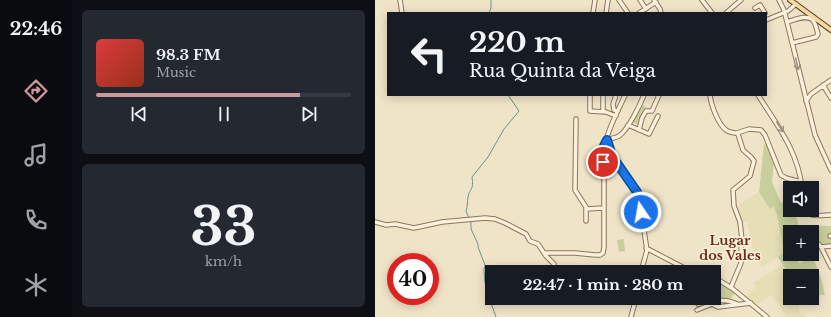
<!DOCTYPE html>
<meta charset="utf-8">
<style>
:root{--surface:#171b24;--page:#242831;--text:#f1f3f6;--muted:#9ea1a6;--line:#363941;--accent:#cc999b}
body{margin:0;font-family:"Libre Baskerville",serif;background:var(--page);color:var(--text);height:100vh;display:flex;flex-direction:column;font-size:15px;white-space:nowrap}
*{box-sizing:border-box;margin:0}
p{font-size:13px;color:var(--muted)}
.icon{flex:none;width:22px;height:22px;fill:none;stroke:currentColor;stroke-width:2;stroke-linecap:round;stroke-linejoin:round}
.map{position:relative;flex:1;overflow:hidden}
.drawer{display:flex;flex-direction:column;gap:10px;padding:10px;background:#0d0f14;width:303px}
.drawer>*{flex:none}
.guide{position:absolute;left:12px;top:12px;width:380px;height:84px;border-radius:0px;box-shadow:0 2px 10px #0003;background:#171b24;color:var(--text);overflow:hidden}
.buttons{position:absolute;left:408px;top:181px;display:grid;gap:8px}
.buttons a{display:grid;place-items:center;width:36px;height:36px;border-radius:0px;background:var(--surface);box-shadow:0 2px 10px #0003;font-size:20px}
.speed{position:absolute;left:12px;top:253px;display:flex;gap:8px;font-size:20px;font-weight:700;text-align:center}
.speed>*{display:grid;place-content:center;width:52px;height:52px;border-radius:50%;background:var(--surface);box-shadow:0 2px 10px #0003;line-height:1}
.speed .limit{border:6px solid #d22;background:#fff;color:#111}
.pin{position:absolute;display:grid;place-items:center;width:34px;height:34px;color:#fff;margin:-17px;border:2px solid #fff;border-radius:50%;box-shadow:0 1px 4px #0007}
.me{position:absolute;width:44px;margin:-22px;rotate:348deg;stroke-linejoin:round;filter:drop-shadow(0 0 3px #0008)}
.turn{display:flex;align-items:center;gap:14px;height:84px;padding:0 16px;font-size:18px}
.turn .icon{width:52px;height:52px;stroke-width:2.5}
.turn b{display:block;font-size:28px;line-height:34px}
.drawer .card{flex:1;display:flex;flex-direction:column;justify-content:center;gap:6px;min-width:0;padding:0 14px;border-radius:6px;background:var(--page)}
.drawer .dial{align-items:center;gap:0}
.dial b{font-size:52px;line-height:1}
.song{display:flex;align-items:center;gap:12px}
.cover{width:48px;height:48px;border-radius:6px;background:linear-gradient(135deg,hsl(0 70% 55%),hsl(10 70% 35%))}
.played{height:4px;border-radius:2px;background:linear-gradient(90deg,var(--accent) 80%,var(--line) 80%)}
.keys{display:flex;justify-content:space-around;direction:ltr}
.trip{position:absolute;left:110px;top:265px;width:236px;height:40px;border-radius:0px;background:var(--surface);box-shadow:0 2px 10px #0003;font-weight:700;line-height:40px;text-align:center}
main{display:flex;flex:1;min-height:0}
.dock{display:flex;flex-direction:column;width:72px;justify-content:space-around;align-items:center;background:#090b0e;color:var(--muted)}
.dock .icon{width:28px;height:28px}
.dock .selected{color:var(--accent)}
.dock b{font-size:18px;color:var(--text)}
.map>svg:first-child{display:block}
</style>
<main>
<nav class="dock">
<b>22:46</b>
<svg class="icon selected" aria-label="directions" viewBox="0 0 24 24"><path d="M12 3l9 9-9 9-9-9zM9 14v-3h6M13 9l2 2-2 2"/></svg>
<svg class="icon" aria-label="music" viewBox="0 0 24 24"><path d="M9 18V5l10-2v13"/><circle cx="6" cy="18" r="3"/><circle cx="16" cy="16" r="3"/></svg>
<svg class="icon" aria-label="phone" viewBox="0 0 24 24"><path d="M5 4h4l2 5-3 2q2 4 5 5l2-3 5 2v4C11 20 4 13 5 4z"/></svg>
<svg class="icon" aria-label="climate" viewBox="0 0 24 24"><path d="M12 3v18M4 7l16 10M4 17L20 7"/></svg>
</nav>
<section class="drawer">
<div class="card">
<div class="song"><i class="cover"></i><div><b>98.3 FM</b><p>Music</p></div></div>
<div class="played"></div>
<div class="keys"><svg class="icon" aria-label="previous" viewBox="0 0 24 24"><path d="M18 5L8 12l10 7zM5 5v14"/></svg><svg class="icon" aria-label="pause" viewBox="0 0 24 24"><path d="M8 5v14M16 5v14"/></svg><svg class="icon" aria-label="next" viewBox="0 0 24 24"><path d="M6 5l10 7-10 7zM19 5v14"/></svg></div>
</div>
<div class="card dial"><b>33</b><p>km/h</p></div>
</section>
<div class="map">
<svg width="456" height="317" viewBox="0 0 456 317">
<rect width="100%" height="100%" fill="#f0e4c8"/>
<!-- farmland -->
<path fill="#e6deb5" d="M 384,192 L 395,209 L 399,207 L 403,219 L 409,253 L 387,267 L 379,257 L 377,244 L 372,221 L 366,223 L 362,207 L 370,200 Z
M 408,264 L 415,276 L 415,298 L 426,298 L 428,301 L 423,302 L 425,314 L 430,313 L 430,317 L 410,317 L 406,307 L 396,295 L 380,305 L 371,298 L 381,286 L 379,283 Z"/>
<!-- green -->
<path fill="#c9cf9b" d="M 267,105 L 272,107 L 269,109 L 264,125 L 257,122 Z
M 389,144 L 392,146 L 399,163 L 397,182 L 406,203 L 410,201 L 415,216 L 421,216 L 426,232 L 415,232 L 415,254 L 420,254 L 424,263 L 438,257 L 446,278 L 450,295 L 445,295 L 437,298 L 437,276 L 415,276 L 403,257 L 409,253 L 403,219 L 399,207 L 395,209 L 384,192 Z
M 425,225 L 456,226 L 456,245 L 446,245 L 437,235 L 437,232 L 427,232 Z
M 249,239 L 250,251 L 244,252 L 242,240 Z
M 339,278 L 360,292 L 356,299 L 344,299 L 342,293 L 339,293 Z"/>
<g fill="none" stroke-linecap="round" stroke-linejoin="round">
<!-- stream -->
<path stroke="#6f938a" stroke-width="1" d="M 114,13 L 116,8 L 116,0
M 121,317 L 112,292 L 113,287 L 110,283 L 109,270 L 110,265 L 103,247 L 103,244 L 96,229 L 96,223 L 91,211 C 93,206 92,202 93,197 C 95,187 99,191 97,177 L 113,157 L 129,129 L 144,111 L 133,95"/>
<!-- minor casing -->
<g stroke="#8d765c" stroke-width="5.5">
<path id="minor" d="M 25,0 L 27,13
M 244,0 L 253,13
M 265,0 L 271,9
M 279,0 L 285,9 L 286,13
M 327,0 L 337,13
M 404,0 L 409,10 L 440,135 L 456,170
M 380,8 L 385,5 L 390,13
M 218,13 L 220,0
M 231,13 L 233,0
M 264,13 L 281,2
M 351,13 L 366,0
M 391,20 L 413,11 L 421,4
M 412,22 C 419,20 435,13 439,22 C 441,25 442,31 443,34 L 441,37 L 417,43
M 448,85 L 456,98
M 215,95 L 215,111 L 231,112 L 241,116
M 241,95 L 238,104 L 239,110 L 243,111
M 250,95 C 245,107 234,127 232,138 C 230,155 259,181 264,198 L 272,250 L 266,272
M 335,95 C 336,105 343,124 351,130 C 354,133 359,132 363,134 L 368,150 L 376,157 L 379,161 L 375,176 L 358,190 L 359,206 L 365,222 L 367,240 L 366,251 L 366,263 L 356,287
M 383,95 C 402,125 423,151 427,188
M 431,101 L 436,94 L 456,80
M 228,112 L 228,95
M 201,119 L 200,190 L 211,207 L 211,221
M 253,125 L 274,134 L 283,116
M 264,130 L 267,118 L 271,111 L 277,111 L 284,95
M 362,133 L 374,129 L 386,130 L 390,135 L 406,175 L 411,178 L 426,182
M 211,209 L 228,208
M 430,210 C 436,218 447,215 456,215
M 0,222 L 11,225 L 20,224 L 39,228 L 67,222 L 110,218 L 120,219 L 130,223 L 151,234 L 155,241 L 163,244 L 171,256 L 179,264
M 455,236 L 456,236
M 437,237 L 446,247 L 456,267
M 446,247 L 456,246
M 271,248 L 317,272
M 169,253 L 200,253 L 220,255 L 225,255 L 228,253 L 229,247 L 229,145 L 232,140 C 236,138 241,138 244,136 C 253,130 265,105 269,95
M 437,253 L 439,257
M 339,277 L 358,289 L 392,317
M 323,304 C 336,302 349,297 362,304
M 322,310 L 337,304 L 343,307 L 376,303
M 256,317 L 261,298"/>
</g>
<!-- major casing -->
<g stroke="#5b4430" stroke-width="6">
<path id="major" d="M 415,0 L 456,30"/>
</g>
<!-- minor -->
<use href="#minor" stroke="#faf1dc" stroke-width="3.5"/>
<!-- major -->
<use href="#major" stroke="#f3d9a0" stroke-width="4"/>
</g>
<!-- one-way arrows -->
<defs><path id="oneway-shaft" d="M-6 0H5M1.5-3L5.5 0L1.5 3" fill="none" stroke-width="1.6" stroke-linecap="round" stroke-linejoin="round"/></defs>
<g stroke="#9c907e">
<use href="#oneway-shaft" transform="translate(422 64) rotate(77)"/>
<use href="#oneway-shaft" transform="translate(405 127) rotate(57)"/>
</g>
<g fill="none" stroke-linecap="round" stroke-linejoin="round">
<!-- route casing -->
<g stroke="#114b97" stroke-width="10">
<path id="route" d="M 228,162 L 229,146 L 232,140 L 237,156 L 262,192 L 266,212"/>
</g>
<!-- route -->
<use href="#route" stroke="#1a73e8" stroke-width="7"/>
</g>
<g text-anchor="middle" dominant-baseline="central" stroke-width="3.5" stroke-linejoin="round" paint-order="stroke">
<!-- neighbourhood labels -->
<g font-size="13" font-weight="bold" fill="#6b2e1e" stroke="#f7eed8">
<text x="355" y="240">Lugar<tspan x="355" dy="15">dos Vales</tspan></text>
</g>
</g>
</svg>
<div class="buttons">
<a><svg class="icon" aria-label="sound" viewBox="0 0 24 24"><path d="M4 9h4l5-4v14l-5-4H4zM17 9q2 3 0 6"/></svg></a>
<a>+</a>
<a>−</a>
</div>
<div class="speed"><div class="limit">40</div></div>
<div class="pin" style="left:228px;top:162px;background:#d93025"><svg class="icon" aria-label="arrive" viewBox="0 0 24 24"><path d="M6 21V4h12l-3 4 3 4H6"/></svg></div>
<svg class="me" style="left:266px;top:212px" viewBox="-20 -20 40 40"><circle r="17" fill="#1a73e8" stroke="#fff" stroke-width="3"/><path d="M0-11L8 9 0 5-8 9z" fill="#fff"/></svg>
<div class="trip">22:47 · 1 min · 280 m</div>
<div class="guide">
<div class="turn"><svg class="icon" aria-label="left" viewBox="0 0 24 24"><path d="M17 20v-9H6M10 6l-5 5 5 5"/></svg><div><b>220 m</b>Rua Quinta da Veiga</div></div>
</div>
</div>
</main>
